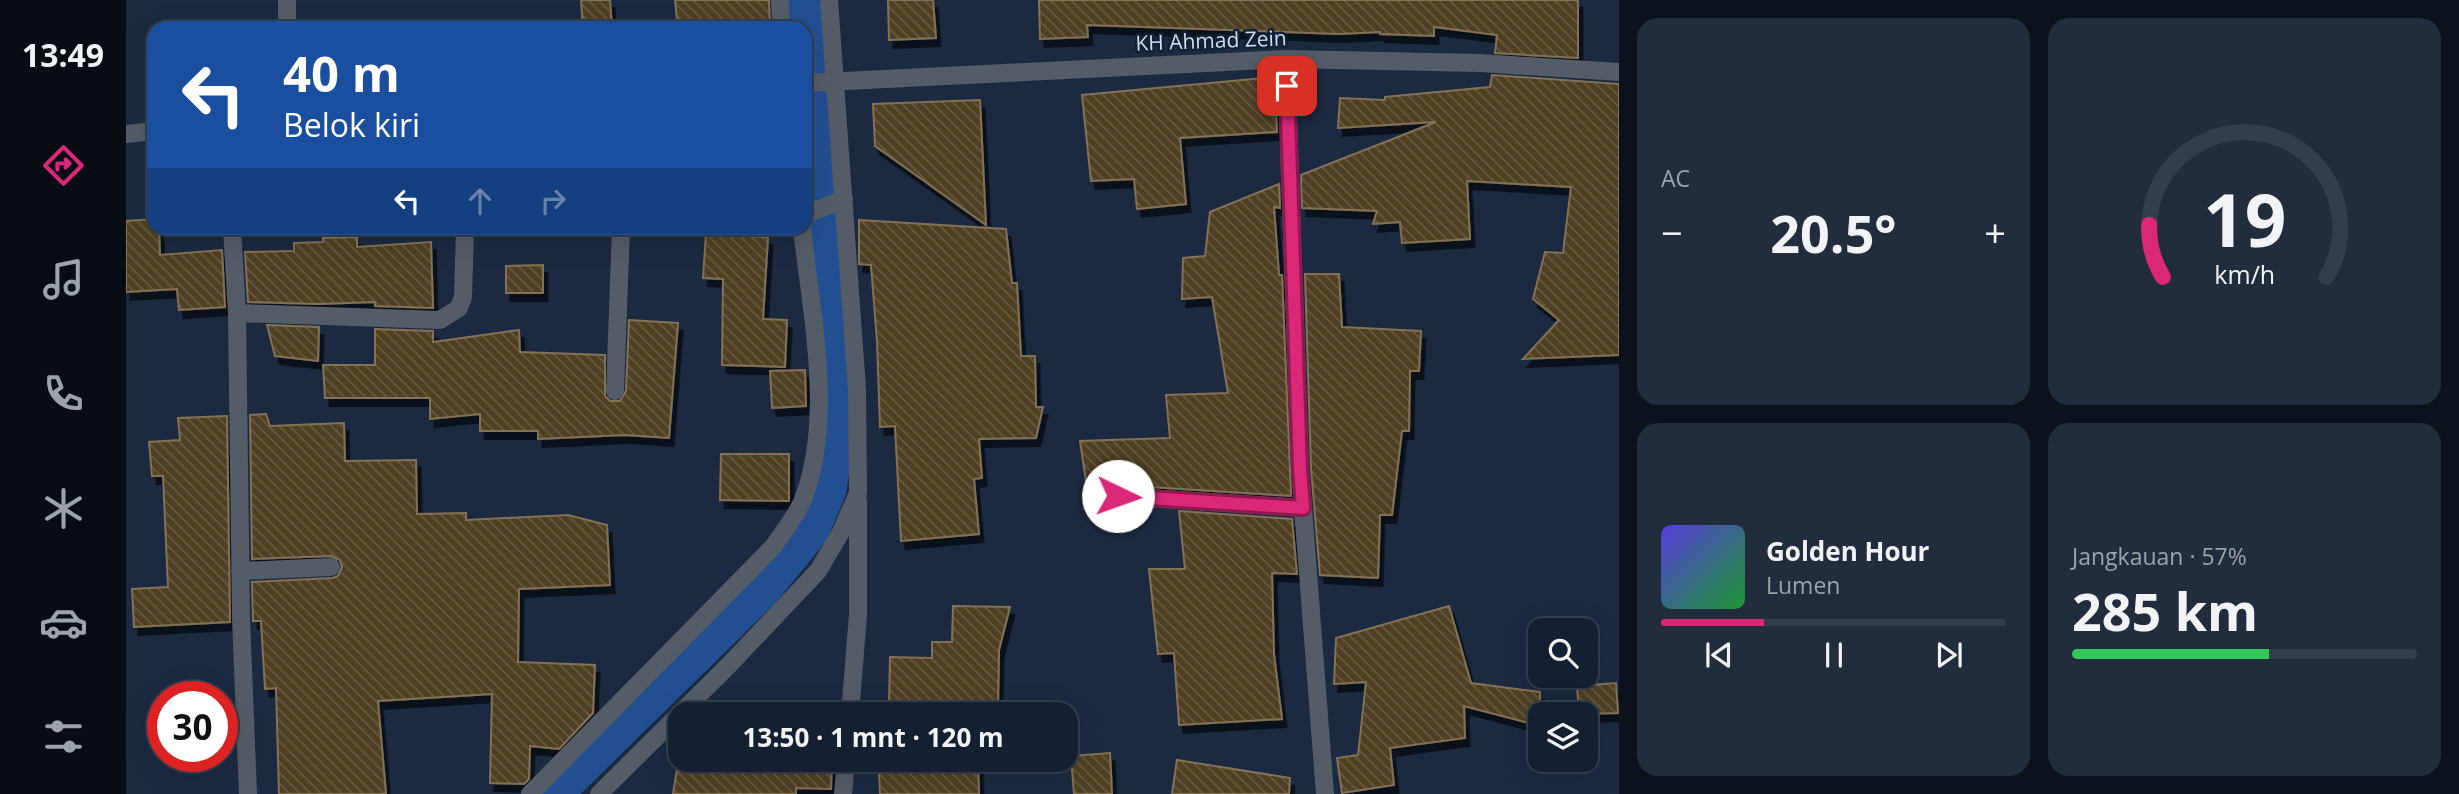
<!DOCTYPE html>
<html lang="id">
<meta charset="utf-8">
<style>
:root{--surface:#142031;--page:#212d3d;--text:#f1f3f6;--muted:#9da3ab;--line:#333e4d;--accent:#db2777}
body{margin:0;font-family:"Open Sans",sans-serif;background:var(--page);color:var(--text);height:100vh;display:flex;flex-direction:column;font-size:26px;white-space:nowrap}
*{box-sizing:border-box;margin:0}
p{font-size:23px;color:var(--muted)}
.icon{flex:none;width:38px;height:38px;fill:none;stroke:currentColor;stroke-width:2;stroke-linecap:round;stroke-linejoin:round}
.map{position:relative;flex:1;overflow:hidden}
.side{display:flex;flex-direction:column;gap:18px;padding:18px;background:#0b121b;width:840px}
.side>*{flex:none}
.banner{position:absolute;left:21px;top:21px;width:665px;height:214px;border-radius:21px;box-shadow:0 7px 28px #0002,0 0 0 2px var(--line);background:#1a4fa0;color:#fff;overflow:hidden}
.controls{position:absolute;left:1402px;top:618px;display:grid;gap:14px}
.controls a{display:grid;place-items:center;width:70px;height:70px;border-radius:14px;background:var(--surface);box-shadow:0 7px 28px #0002,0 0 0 2px var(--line);font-size:35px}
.speed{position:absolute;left:21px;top:681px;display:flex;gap:14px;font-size:35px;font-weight:700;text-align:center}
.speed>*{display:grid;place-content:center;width:91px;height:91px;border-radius:50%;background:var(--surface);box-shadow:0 7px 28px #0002,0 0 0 2px var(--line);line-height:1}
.speed .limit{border:10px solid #d22;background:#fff;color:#111}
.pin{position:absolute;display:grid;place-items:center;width:60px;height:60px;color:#fff;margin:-30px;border-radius:14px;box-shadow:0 4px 10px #0006}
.me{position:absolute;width:77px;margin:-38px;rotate:93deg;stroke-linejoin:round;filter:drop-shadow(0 0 5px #0008)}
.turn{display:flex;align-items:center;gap:24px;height:147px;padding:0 21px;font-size:32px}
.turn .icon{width:91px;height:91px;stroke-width:2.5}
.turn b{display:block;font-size:49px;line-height:60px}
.lanes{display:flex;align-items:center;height:66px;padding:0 21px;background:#0003;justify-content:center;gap:35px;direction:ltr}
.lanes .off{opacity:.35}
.big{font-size:52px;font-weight:700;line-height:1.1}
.side .widget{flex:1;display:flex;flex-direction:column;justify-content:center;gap:10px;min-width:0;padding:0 24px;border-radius:21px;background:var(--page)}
.side .dial{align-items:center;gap:0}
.dial svg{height:182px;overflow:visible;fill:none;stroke:var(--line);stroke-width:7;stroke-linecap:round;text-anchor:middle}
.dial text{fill:var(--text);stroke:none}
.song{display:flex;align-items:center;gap:21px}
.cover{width:84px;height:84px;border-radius:10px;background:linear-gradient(135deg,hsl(250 70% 55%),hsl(130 70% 35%))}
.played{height:7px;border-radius:4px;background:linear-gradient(90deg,var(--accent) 30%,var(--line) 30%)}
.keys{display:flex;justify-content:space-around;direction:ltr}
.heat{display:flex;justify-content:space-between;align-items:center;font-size:38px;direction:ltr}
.charge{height:10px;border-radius:5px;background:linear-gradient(90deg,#34c759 57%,var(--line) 0)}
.side .tiles{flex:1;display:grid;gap:18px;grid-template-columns:repeat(2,1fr)}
.trip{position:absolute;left:542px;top:702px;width:410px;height:70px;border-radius:21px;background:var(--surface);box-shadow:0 7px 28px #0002,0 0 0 2px var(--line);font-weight:700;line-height:70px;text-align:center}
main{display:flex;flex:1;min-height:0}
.menu{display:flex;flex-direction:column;width:126px;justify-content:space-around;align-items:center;background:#080d14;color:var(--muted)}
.menu .icon{width:49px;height:49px}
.menu .selected{color:var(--accent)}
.menu b{font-size:32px;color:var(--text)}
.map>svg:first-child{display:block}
</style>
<main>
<nav class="menu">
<b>13:49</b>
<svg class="icon selected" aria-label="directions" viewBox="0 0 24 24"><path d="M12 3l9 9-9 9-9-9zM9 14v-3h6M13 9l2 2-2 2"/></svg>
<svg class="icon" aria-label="music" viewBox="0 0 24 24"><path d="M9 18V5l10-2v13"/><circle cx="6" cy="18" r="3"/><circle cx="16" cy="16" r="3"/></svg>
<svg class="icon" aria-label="phone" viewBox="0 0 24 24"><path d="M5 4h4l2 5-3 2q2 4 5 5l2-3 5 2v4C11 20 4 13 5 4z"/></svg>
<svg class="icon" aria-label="climate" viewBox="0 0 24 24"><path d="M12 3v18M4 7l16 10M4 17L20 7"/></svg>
<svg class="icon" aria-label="car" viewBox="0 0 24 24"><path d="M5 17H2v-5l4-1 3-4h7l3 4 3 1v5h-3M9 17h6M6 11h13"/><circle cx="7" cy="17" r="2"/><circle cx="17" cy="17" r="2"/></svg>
<svg class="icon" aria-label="filters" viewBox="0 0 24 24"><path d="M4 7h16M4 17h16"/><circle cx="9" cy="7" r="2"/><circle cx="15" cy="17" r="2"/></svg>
</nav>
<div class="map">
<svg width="1493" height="794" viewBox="0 0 1493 794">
<defs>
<pattern id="building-back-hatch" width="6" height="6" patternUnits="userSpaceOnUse" patternTransform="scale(1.75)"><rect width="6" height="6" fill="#503f24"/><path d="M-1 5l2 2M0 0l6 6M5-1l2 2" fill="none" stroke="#685a44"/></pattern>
<filter id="shadow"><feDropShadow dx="4.5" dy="8" stdDeviation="0" flood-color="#0009"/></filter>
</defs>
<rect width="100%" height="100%" fill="#1b2a41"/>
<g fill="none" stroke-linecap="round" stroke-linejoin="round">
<!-- canal -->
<path stroke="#224f92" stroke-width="37" d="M 428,794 L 637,589 L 685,530 L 702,490 L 710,432 L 695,184 L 680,21 L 674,0"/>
</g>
<!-- building -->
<path fill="url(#building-back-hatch)" stroke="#837155" stroke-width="2" filter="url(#shadow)" d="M 455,0 L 484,0 L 486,28 L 457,28 Z
M 549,0 L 643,0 L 644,28 L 552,28 Z
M 762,0 L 807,0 L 810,38 L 763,40 Z
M 913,0 L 1452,0 L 1452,58 L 1369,53 L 1371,35 L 1308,27 L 1308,36 L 1254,34 L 1254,32 L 1213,34 L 961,25 L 962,37 L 914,39 Z
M 1366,75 L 1493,84 L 1493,355 L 1397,359 L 1433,320 L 1407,299 L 1419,252 L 1437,253 L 1445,187 L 1341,181 L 1344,239 L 1276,243 L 1274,222 L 1247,224 L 1251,211 L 1176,208 L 1175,175 L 1310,122 L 1212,128 L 1214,98 L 1259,100 L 1259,97 L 1364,87 Z
M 1148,77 L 1151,132 L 1054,138 L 1060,204 L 1011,209 L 1008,179 L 965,181 L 956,95 Z
M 854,100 L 860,225 L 749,146 L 747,104 Z
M 1153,184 L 1154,208 L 1148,207 L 1153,275 L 1156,275 L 1165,496 L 992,485 L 982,489 L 961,488 L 954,441 L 1044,438 L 1040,395 L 1102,393 L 1086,297 L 1056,299 L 1057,258 L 1079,256 L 1084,212 Z
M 28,219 L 28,228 L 33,228 L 34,255 L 96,250 L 99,307 L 53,310 L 51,289 L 0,292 L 0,221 Z
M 733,220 L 880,229 L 886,283 L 891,283 L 895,356 L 909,356 L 910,407 L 917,407 L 910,438 L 853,439 L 856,478 L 848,479 L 853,534 L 775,541 L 769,426 L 754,427 L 751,341 L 745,265 L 733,264 Z
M 580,234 L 642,237 L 637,319 L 661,320 L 659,367 L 596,365 L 597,279 L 577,278 Z
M 231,237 L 231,247 L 305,242 L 307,308 L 249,306 L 249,302 L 193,304 L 122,302 L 119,252 L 168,251 L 168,243 L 197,242 L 197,238 Z
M 417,265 L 417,293 L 380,293 L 380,266 Z
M 1179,274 L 1213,274 L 1216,327 L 1295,331 L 1293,371 L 1284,371 L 1283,431 L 1276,431 L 1266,515 L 1254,515 L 1252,578 L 1194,575 L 1185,468 Z
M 503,320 L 552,323 L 543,438 L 499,435 L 412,439 L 412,431 L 354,431 L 354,414 L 304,419 L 304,398 L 199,398 L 197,365 L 249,365 L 249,329 L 307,331 L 307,342 L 393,330 L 394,352 L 479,355 L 479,396 L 484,401 L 494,401 L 500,391 Z
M 141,325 L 193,327 L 192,361 L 149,356 Z
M 679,370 L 680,406 L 646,408 L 644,371 Z
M 140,414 L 144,426 L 218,423 L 219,461 L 290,460 L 291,514 L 340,513 L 340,520 L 442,515 L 481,525 L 484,585 L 393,589 L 392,662 L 469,665 L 467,713 L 433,749 L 404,746 L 403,779 L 398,784 L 364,783 L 366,694 L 252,701 L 260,794 L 153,794 L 150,688 L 139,689 L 135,621 L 127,621 L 126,582 L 206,578 L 212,576 L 216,567 L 214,560 L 205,556 L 126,559 L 124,415 Z
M 101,416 L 104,622 L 8,627 L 6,589 L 42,587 L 37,476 L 26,476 L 23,442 L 54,440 L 52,418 Z
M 595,454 L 663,454 L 663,501 L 594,500 Z
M 1053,511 L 1166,519 L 1171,574 L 1146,573 L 1148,654 L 1156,719 L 1053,725 L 1048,653 L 1032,654 L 1023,569 L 1059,569 Z
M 827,606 L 884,607 L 873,650 L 872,707 L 763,706 L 764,657 L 806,658 L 806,642 L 826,642 Z
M 1323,606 L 1345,683 L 1414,692 L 1414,726 L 1338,706 L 1339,738 L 1264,748 L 1268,785 L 1216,793 L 1211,758 L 1232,755 L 1240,682 L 1208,684 L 1210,638 Z
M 1490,683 L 1492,713 L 1453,714 L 1451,686 Z
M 554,751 L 555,760 L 706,760 L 705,789 L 670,788 L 670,794 L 547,794 Z
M 984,753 L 986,794 L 948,794 L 945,756 Z
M 1051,760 L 1164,778 L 1163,794 L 1046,794 Z
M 852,765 L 853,794 L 754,794 L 753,773 Z"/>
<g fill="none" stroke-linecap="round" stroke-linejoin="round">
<!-- minor -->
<path stroke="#545c67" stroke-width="18" d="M 161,0 L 161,28
M 654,0 L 655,28
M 1160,59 L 1174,469 L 1199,794
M 679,83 L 1160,59 L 1354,63 L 1493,72
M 0,134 L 28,131
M 679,215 L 718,199
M 106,228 L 111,313 L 115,618 L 122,794
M 111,313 L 314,320 L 333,308 L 337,297 L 339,228
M 489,391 L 495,228
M 991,496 L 1177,508
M 114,571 L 205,567
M 724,714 L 732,615 L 732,501
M 404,794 L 647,547 C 656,533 669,518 676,502 C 709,421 685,313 676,228
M 473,794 L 603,665 L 692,571 L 715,532 L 732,493 L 731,389 L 703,0
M 717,794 L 720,760"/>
</g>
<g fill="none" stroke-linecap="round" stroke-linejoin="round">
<!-- route casing -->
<g stroke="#8e194d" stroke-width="18">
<path id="route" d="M 992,496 L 1177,508 L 1174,469 L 1161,86"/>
</g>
<!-- route -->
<use href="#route" stroke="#db2777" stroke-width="12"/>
</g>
<g text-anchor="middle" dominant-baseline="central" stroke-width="5" stroke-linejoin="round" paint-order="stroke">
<!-- street labels -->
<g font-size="21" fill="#d1dbea" stroke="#122037">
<text transform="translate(1085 40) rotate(-2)">KH Ahmad Zein</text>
</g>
</g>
</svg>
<div class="controls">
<a><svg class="icon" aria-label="search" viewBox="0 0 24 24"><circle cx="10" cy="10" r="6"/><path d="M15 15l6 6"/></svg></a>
<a><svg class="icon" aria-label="layers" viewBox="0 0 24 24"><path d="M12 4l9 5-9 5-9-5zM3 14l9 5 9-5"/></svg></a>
</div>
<div class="speed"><div class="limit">30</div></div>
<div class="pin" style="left:1161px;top:86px;background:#d93025"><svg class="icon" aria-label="arrive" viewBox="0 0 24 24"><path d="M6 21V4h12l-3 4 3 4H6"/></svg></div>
<svg class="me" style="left:992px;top:496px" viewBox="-20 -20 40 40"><circle r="19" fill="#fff"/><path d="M0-13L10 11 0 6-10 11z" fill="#db2777"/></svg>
<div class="trip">13:50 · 1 mnt · 120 m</div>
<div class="banner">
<div class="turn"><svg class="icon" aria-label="left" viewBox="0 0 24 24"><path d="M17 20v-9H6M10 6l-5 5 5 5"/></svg><div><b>40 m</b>Belok kiri</div></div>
<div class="lanes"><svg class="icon" aria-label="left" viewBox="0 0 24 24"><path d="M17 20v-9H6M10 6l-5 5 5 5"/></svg><svg class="icon off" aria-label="ahead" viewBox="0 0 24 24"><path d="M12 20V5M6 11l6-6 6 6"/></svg><svg class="icon off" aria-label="right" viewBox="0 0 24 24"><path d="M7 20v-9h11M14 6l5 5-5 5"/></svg></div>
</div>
</div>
<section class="side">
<div class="tiles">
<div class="widget"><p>AC</p>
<div class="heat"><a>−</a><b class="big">20.5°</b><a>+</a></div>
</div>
<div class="widget dial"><svg viewBox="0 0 100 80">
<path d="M14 69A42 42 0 1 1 86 69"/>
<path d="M14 69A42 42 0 0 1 8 46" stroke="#db2777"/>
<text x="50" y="56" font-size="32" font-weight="700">19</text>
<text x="50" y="72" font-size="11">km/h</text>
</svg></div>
<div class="widget">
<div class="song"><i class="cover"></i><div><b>Golden Hour</b><p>Lumen</p></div></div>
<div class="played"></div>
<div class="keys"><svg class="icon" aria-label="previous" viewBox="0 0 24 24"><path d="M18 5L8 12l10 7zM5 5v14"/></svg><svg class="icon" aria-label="pause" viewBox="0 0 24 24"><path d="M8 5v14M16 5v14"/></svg><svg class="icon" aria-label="next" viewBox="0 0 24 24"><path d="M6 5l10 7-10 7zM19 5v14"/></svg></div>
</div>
<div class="widget"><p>Jangkauan · 57%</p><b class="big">285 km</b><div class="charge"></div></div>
</div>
</section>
</main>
